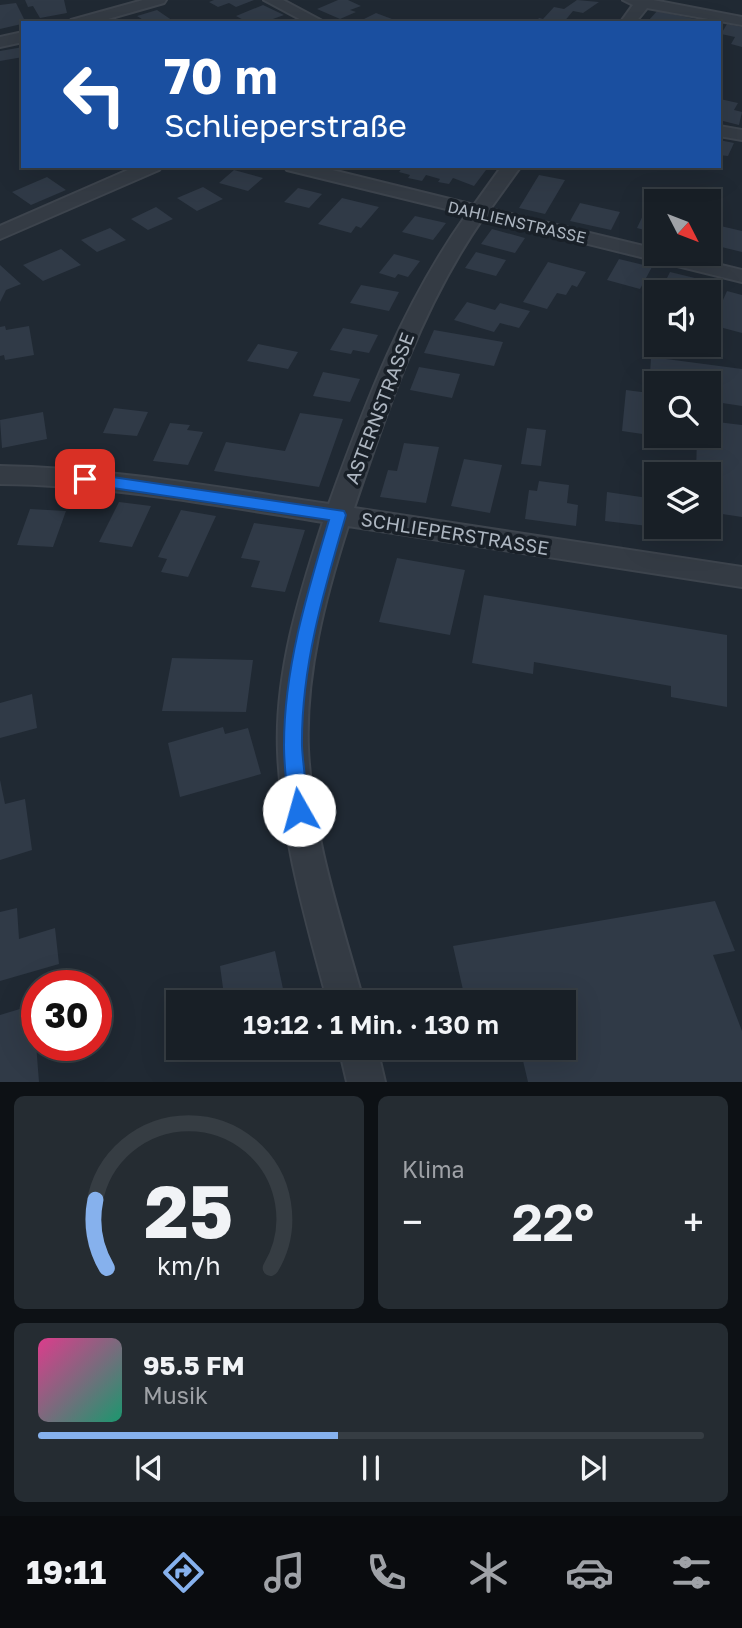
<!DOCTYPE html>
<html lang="de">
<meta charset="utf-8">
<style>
:root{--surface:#181f26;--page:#252c32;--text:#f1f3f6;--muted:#9fa2a7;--line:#363d43;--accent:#86b1ed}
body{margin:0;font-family:"Golos Text",sans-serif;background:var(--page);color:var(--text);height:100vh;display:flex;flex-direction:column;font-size:26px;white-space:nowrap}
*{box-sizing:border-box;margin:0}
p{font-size:23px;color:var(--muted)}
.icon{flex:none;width:38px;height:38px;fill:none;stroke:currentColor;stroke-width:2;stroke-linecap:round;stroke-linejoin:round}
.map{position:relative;height:1082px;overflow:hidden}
.side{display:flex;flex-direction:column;gap:14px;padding:14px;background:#0d1115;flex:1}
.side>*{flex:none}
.hud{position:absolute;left:21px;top:21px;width:700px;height:147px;border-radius:0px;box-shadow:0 7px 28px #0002,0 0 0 2px var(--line);background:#1a4fa0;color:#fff;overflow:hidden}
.needle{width:46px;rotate:132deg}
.tools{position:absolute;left:644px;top:189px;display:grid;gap:14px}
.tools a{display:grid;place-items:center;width:77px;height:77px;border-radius:0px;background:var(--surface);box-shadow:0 7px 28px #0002,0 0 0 2px var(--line);font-size:35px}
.speed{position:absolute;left:21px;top:970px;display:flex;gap:14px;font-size:35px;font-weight:700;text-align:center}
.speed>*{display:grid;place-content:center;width:91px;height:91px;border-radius:50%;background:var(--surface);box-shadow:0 7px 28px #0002,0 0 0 2px var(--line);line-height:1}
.speed .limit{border:10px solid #d22;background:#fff;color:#111}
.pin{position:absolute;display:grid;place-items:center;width:60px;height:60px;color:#fff;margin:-30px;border-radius:14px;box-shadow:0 4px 10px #0006}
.me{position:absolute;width:77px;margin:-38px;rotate:353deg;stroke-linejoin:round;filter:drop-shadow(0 0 5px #0008)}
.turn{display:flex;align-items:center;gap:24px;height:147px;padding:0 28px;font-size:32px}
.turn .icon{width:91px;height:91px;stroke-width:2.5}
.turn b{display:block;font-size:49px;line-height:60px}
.big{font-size:52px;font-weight:600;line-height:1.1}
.side .widget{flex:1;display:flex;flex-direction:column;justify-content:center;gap:10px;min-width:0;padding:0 24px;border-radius:10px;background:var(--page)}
.side .dial{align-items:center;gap:0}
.dial svg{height:182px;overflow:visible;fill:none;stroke:var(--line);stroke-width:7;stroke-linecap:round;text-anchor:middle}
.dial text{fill:var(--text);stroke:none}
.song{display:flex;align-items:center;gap:21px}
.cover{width:84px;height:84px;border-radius:10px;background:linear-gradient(135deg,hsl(330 70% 55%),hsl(160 70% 35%))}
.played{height:7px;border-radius:4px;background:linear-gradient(90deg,var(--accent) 45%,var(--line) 45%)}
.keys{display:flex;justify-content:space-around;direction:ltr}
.heat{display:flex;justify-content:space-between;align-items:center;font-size:38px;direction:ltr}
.side .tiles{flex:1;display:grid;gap:14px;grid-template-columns:1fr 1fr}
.widget:last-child{grid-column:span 2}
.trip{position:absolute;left:166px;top:990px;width:410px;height:70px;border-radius:0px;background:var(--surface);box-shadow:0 7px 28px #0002,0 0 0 2px var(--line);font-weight:600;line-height:70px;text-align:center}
.dock{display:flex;height:112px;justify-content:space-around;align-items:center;background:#0a0c0f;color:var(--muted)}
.dock .icon{width:49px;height:49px}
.dock .selected{color:var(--accent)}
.dock b{font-size:32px;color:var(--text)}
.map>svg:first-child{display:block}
</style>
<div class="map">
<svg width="742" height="1082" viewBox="0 0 742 1082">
<rect width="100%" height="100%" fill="#202933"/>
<!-- building -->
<path fill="#303a47" d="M 25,0 L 64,0 L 67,13 L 40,18 L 33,6 L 28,7 Z
M 214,0 L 254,0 L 236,7 L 229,3 L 218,7 L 209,2 Z
M 338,0 L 348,0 L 361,6 L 350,10 L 356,12 L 340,19 L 317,9 Z
M 577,0 L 599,2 L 583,13 L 573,11 L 563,23 L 535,23 L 539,18 L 543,19 L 554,7 L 564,9 Z
M 16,3 L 26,23 L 0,29 L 0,5 Z
M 263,5 L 284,15 L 262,23 L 249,23 L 236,16 Z
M 157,10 L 176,23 L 148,23 L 137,16 Z
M 657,11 L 705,21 L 663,23 L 649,20 Z
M 376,13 L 392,19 L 385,23 L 356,23 Z
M 727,24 L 742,27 L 742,47 L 731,44 L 735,37 L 721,34 Z
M 23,47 L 23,57 L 0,61 L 0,51 Z
M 720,99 L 738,103 L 734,110 L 742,112 L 739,125 L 719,120 Z
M 719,140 L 734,143 L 728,156 L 719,155 Z
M 404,166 L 489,166 L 474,186 L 453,178 L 449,184 L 438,182 L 440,179 L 426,175 L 422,181 L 408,178 L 410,175 L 399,172 Z
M 234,170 L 263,178 L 248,191 L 219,183 Z
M 539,175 L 565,180 L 545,214 L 519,208 Z
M 47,177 L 66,190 L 31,205 L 12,192 Z
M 203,187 L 223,199 L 197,211 L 177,198 Z
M 298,188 L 322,194 L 309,208 L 284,202 Z
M 342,198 L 379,207 L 361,228 L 356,226 L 351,233 L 318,224 Z
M 580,203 L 620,212 L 611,230 L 570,221 Z
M 156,207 L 173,219 L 148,230 L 131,219 Z
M 646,209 L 656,211 L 656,233 L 637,228 Z
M 415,216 L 446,223 L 433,240 L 402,232 Z
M 712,224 L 742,231 L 742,252 L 709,244 Z
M 110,228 L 126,240 L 97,252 L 81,240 Z
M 492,229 L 525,238 L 515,253 L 481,244 Z
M 61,249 L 81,265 L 43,281 L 23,265 Z
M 476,252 L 506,260 L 496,276 L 465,268 Z
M 394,254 L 420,261 L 408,277 L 398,274 L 395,278 L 379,273 Z
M 619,259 L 652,267 L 640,289 L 607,280 Z
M 548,262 L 586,272 L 577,287 L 572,285 L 566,295 L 557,293 L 547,309 L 523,302 Z
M 0,265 L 21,284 L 6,290 L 0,302 Z
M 670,272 L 699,279 L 693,292 L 663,286 Z
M 361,285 L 399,292 L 389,311 L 350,303 Z
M 727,291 L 742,295 L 742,333 L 712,325 Z
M 467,302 L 495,310 L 500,303 L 530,311 L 519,328 L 500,323 L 494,332 L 454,320 Z
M 5,326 L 6,330 L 29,326 L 34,355 L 5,360 L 4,355 L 0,356 L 0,327 Z
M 343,328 L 378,335 L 369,353 L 353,350 L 351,354 L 330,350 Z
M 434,330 L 503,342 L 494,366 L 424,353 Z
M 258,344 L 298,352 L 288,369 L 247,361 Z
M 651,357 L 742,369 L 742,406 L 709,401 L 709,383 L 656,383 L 656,436 L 622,431 L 626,390 L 649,393 Z
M 419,367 L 460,374 L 452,398 L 410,390 Z
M 323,372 L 360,379 L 350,402 L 313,396 Z
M 114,408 L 148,412 L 137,436 L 103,433 Z
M 43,412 L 47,439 L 2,448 L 0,420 Z
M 300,413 L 343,419 L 319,487 L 214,471 L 226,442 L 285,451 Z
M 709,421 L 742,425 L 742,517 L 709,512 L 709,474 L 696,474 L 697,436 L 709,436 Z
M 170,423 L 190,425 L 187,430 L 203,432 L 188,465 L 153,461 Z
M 527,428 L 546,430 L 541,466 L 521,464 Z
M 404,443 L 439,447 L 426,503 L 380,497 L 388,470 L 397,471 Z
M 464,459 L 502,465 L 490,513 L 451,506 Z
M 539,481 L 569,485 L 567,503 L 578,505 L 576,526 L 525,519 L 529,490 L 537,491 Z
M 607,492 L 648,498 L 648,526 L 605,521 Z
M 119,502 L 151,506 L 132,547 L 99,542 Z
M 30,509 L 66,511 L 53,547 L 17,545 Z
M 181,510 L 216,516 L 188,577 L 161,572 L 167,559 L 158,557 Z
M 254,523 L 305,530 L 285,592 L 251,587 L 260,561 L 241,558 Z
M 397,558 L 465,570 L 450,635 L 379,622 Z
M 484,595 L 727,635 L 727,707 L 671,697 L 671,686 L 534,662 L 533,674 L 472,663 Z
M 172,658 L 253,660 L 246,712 L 162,711 Z
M 32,694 L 37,728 L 0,738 L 0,703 Z
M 223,727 L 225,734 L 248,728 L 261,774 L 180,797 L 168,743 Z
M 0,780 L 5,804 L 25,799 L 32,850 L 0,860 Z
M 715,901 L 735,951 L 713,955 L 742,1031 L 742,1082 L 528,1082 L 520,1048 L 564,1048 L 564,1003 L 509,1003 L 507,997 L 466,1003 L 453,946 Z
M 17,908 L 19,939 L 55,928 L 59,964 L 0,981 L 0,912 Z
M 275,951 L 286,1003 L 191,1003 L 190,997 L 223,988 L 220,966 Z
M 33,1005 L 39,1082 L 0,1082 L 0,1015 Z"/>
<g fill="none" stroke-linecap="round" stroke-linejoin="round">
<!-- street casing -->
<g stroke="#3d444d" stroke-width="4">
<path id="street" d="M 143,0 L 166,0 L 164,3 L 94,23 L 69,23 L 71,20 Z
M 264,0 L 283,0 L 326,23 L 307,23 Z
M 623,0 L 653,0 L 742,17 L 742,25 L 647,8 L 635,23 L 620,23 L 633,5 Z
M 23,32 L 23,42 L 0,47 L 0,37 Z
M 719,126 L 742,130 L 742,140 L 719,136 Z
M 137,166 L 162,166 L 159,170 L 0,239 L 0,226 Z
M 284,166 L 316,166 L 474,205 L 502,166 L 521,166 L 490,209 L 656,249 L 656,254 L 676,254 L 742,270 L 742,282 L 483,218 C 422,306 388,407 354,508 L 742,567 L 742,587 L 348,526 C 325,598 305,673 308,749 C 312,836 341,920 364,1003 L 328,1003 C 306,920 281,837 278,751 C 275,673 299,596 323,522 C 216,505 109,485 0,484 L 0,466 C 111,468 220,488 329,504 C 366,402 403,303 467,214 L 287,170 Z
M 339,1048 L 377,1048 L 385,1082 L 347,1082 Z"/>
</g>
<!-- street -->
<use href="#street" fill="#343b44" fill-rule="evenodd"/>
</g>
<!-- route -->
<path fill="#1a73e8" stroke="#114b97" stroke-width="2" d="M 85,473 L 344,511 L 346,515 C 324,590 301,667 302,746 C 303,767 307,789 309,810 L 306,816 L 299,819 L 292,816 L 289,810 C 287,789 284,767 284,745 C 284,668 307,593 329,520 L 79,483 L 77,479 Z"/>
<g text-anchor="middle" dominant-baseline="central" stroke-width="7" stroke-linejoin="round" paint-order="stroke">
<!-- far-street labels -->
<g font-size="16" fill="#adb6c1" stroke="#192028">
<text transform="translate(517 222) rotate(13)">DAHLIENSTRASSE</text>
</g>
<!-- street labels -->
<g font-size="19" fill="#adb6c1" stroke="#192028">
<text transform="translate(379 408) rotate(-69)">ASTERNSTRASSE</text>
<text transform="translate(455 533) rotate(9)">SCHLIEPERSTRASSE</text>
</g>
</g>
</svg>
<div class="tools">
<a><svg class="needle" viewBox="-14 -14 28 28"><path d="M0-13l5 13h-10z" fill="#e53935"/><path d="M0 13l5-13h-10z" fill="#9fa2a7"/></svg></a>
<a><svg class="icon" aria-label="sound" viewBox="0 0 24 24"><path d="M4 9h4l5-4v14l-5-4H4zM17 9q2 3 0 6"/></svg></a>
<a><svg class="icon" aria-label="search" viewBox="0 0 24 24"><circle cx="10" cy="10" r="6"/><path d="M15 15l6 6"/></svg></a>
<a><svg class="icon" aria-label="layers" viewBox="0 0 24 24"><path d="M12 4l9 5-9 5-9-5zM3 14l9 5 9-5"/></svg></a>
</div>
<div class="speed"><div class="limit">30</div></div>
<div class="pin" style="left:85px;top:479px;background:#d93025"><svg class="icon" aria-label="arrive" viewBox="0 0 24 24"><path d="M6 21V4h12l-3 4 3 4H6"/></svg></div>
<svg class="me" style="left:299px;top:810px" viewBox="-20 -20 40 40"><circle r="19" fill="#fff"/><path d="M0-13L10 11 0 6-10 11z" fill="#1a73e8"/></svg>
<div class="trip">19:12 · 1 Min. · 130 m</div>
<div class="hud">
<div class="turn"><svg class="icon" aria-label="left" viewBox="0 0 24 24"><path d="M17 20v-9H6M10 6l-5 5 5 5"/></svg><div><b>70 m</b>Schlieperstraße</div></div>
</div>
</div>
<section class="side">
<div class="tiles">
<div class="widget dial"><svg viewBox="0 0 100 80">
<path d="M14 69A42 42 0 1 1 86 69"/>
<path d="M14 69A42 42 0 0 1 9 39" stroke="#86b1ed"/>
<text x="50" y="56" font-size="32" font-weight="700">25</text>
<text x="50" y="72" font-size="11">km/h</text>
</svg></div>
<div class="widget"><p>Klima</p>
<div class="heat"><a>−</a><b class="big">22°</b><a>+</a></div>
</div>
<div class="widget">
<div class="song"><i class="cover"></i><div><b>95.5 FM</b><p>Musik</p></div></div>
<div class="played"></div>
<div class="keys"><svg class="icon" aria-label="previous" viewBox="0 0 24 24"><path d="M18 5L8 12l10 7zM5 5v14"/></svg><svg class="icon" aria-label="pause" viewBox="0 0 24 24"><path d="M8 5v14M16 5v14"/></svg><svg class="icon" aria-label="next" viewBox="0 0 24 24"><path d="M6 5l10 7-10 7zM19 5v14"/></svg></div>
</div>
</div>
</section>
<nav class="dock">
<b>19:11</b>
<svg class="icon selected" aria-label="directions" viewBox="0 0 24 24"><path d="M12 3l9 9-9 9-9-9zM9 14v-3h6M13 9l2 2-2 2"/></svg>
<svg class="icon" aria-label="music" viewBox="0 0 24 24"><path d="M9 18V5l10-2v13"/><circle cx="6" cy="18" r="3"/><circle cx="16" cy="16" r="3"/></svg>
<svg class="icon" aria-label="phone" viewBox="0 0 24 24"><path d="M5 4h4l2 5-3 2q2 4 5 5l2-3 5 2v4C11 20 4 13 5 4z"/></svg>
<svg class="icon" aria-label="climate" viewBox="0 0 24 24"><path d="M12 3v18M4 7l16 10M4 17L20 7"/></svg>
<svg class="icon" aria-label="car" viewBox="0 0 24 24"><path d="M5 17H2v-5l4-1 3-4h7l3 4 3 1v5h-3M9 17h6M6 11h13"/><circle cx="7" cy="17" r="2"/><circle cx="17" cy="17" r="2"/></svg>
<svg class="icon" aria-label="filters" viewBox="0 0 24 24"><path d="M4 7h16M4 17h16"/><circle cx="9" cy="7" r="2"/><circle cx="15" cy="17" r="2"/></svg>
</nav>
